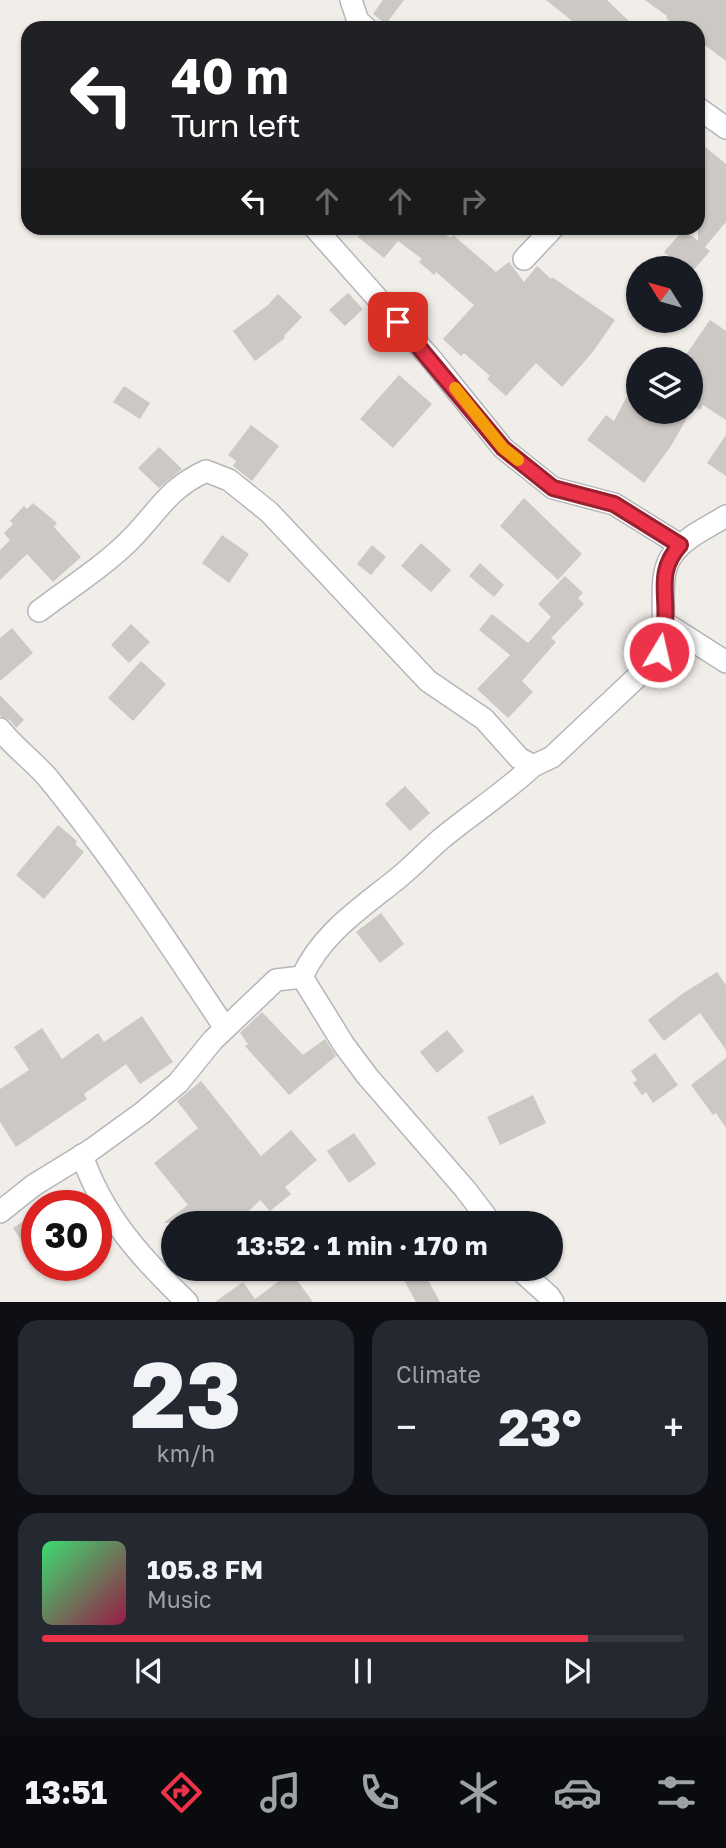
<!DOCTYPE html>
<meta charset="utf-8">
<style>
:root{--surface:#171b24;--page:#242831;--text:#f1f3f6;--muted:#9ea1a6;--line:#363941;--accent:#ec3349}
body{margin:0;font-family:"Golos Text",sans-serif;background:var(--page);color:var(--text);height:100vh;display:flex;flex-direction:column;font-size:26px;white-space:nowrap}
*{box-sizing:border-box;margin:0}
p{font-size:23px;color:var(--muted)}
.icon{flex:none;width:38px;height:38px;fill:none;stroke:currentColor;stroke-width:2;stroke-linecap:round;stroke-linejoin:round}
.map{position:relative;height:1302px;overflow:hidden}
.details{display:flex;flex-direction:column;gap:18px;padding:18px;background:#0d0f14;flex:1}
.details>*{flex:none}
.guide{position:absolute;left:21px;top:21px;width:684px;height:214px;border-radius:21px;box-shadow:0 2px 5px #0004;background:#202124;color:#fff;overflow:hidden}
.needle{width:46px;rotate:307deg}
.fabs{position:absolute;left:626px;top:256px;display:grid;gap:14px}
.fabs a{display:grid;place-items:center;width:77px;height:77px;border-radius:50%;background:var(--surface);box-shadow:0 2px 5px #0004;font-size:35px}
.speed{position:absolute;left:21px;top:1190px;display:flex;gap:14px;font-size:35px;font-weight:700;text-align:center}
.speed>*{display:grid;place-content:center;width:91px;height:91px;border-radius:50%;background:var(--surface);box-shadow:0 2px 5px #0004;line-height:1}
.speed .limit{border:10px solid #d22;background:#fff;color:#111}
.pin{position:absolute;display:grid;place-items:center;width:60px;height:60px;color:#fff;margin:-30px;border-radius:14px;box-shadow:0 4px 10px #0006}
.me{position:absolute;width:77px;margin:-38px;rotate:9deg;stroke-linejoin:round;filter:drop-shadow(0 0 5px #0008)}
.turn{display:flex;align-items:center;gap:24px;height:147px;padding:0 35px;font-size:32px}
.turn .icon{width:91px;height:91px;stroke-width:2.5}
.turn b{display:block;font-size:49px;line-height:60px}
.lanes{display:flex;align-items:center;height:66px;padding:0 35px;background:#0003;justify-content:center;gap:35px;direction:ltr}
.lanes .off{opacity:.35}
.big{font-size:52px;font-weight:700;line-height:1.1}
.details .card{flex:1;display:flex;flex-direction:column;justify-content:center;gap:10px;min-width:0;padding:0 24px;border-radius:21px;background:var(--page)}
.details .dial{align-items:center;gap:0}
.dial b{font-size:91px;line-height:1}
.song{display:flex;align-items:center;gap:21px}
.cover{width:84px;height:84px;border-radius:10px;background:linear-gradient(135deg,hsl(140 70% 55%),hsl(340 70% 35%))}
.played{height:7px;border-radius:4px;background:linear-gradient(90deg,var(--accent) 85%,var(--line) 85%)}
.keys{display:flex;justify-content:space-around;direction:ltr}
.heat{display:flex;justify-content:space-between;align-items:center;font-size:38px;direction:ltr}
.details .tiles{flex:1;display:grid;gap:18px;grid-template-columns:1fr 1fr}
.card:last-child{grid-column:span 2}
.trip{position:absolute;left:161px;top:1211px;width:402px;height:70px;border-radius:35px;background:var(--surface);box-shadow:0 2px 5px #0004;font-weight:700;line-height:70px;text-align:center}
.tabs{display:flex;height:112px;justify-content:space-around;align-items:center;background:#090b0e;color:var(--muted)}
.tabs .icon{width:49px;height:49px}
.tabs .active{color:var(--accent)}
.tabs b{font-size:32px;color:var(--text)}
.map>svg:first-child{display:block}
</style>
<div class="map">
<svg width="726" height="1302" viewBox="0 0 726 1302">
<rect width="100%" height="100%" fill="#f1ede8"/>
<!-- building -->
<path fill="#ccc8c4" d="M 383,0 L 404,0 L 386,24 L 373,14 Z
M 546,0 L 607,0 L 636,28 L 581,28 Z
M 645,0 L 726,0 L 726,61 L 698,40 L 698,28 L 677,28 L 666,18 L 667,16 Z
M 698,141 L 726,164 L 726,222 L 705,247 L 710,251 L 691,273 L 691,268 L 683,268 L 664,252 L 684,229 L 698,241 Z
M 365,228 L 434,228 L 451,238 L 453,235 L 496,272 L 509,262 L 524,282 L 537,266 L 551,279 L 552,277 L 615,320 L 592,353 L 562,387 L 536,363 L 506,396 L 487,379 L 490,376 L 464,353 L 461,356 L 443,339 L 474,305 L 436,272 L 434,275 L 419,262 L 422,259 L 398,241 L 384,258 L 358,237 Z
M 348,293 L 363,309 L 345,326 L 329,310 Z
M 278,294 L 302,317 L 284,336 L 285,338 L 255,361 L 233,331 L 268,305 Z
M 710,320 L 726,331 L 726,420 L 703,405 L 700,410 L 691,404 L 691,359 L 683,359 Z
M 639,373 L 639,411 L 691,411 L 671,446 L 644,483 L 587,440 L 606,415 L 614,421 Z
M 399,375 L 432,404 L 393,448 L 360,419 Z
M 124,386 L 150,403 L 140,419 L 113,402 Z
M 251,425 L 279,446 L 252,481 L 233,466 L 236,461 L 228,455 Z
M 726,435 L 726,476 L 707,463 Z
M 159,447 L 182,469 L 159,488 L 138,468 Z
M 524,498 L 582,554 L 558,580 L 500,526 Z
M 33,503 L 57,523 L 54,527 L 81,557 L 53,582 L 27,554 L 0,580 L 0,550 L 10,540 L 4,533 L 13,524 L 10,521 L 24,506 L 27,509 Z
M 222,535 L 249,554 L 229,583 L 202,563 Z
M 421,543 L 451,570 L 431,592 L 401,566 Z
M 372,545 L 386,557 L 371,575 L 357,564 Z
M 480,563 L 504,585 L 494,597 L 469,576 Z
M 565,576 L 583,593 L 578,598 L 584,604 L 551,638 L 556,642 L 522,681 L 533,692 L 508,718 L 477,689 L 510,655 L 479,630 L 492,614 L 528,643 L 551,617 L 538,604 Z
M 131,624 L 150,642 L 129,663 L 111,645 Z
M 12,628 L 33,653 L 0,681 L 0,638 Z
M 141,661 L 166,684 L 133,721 L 108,698 Z
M 0,695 L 24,720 L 16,728 L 10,720 L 0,716 Z
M 405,786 L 430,813 L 410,831 L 385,804 Z
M 58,825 L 77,841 L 75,844 L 84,852 L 44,899 L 16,875 Z
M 381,913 L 404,944 L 380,963 L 356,932 Z
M 717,972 L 726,985 L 726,1050 L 700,1013 L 664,1041 L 648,1020 L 682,994 Z
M 262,1012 L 303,1055 L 325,1039 L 336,1056 L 289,1095 L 245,1046 L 248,1044 L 240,1033 Z
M 142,1016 L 173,1062 L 140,1084 L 126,1064 L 84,1094 L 87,1099 L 16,1147 L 0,1122 L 0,1089 L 29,1070 L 14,1047 L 42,1028 L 62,1059 L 98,1033 L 104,1042 Z
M 447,1030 L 464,1051 L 437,1073 L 420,1052 Z
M 655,1053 L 678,1085 L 653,1103 L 646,1092 L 642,1095 L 633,1083 L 637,1080 L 631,1071 Z
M 726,1058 L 726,1128 L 716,1113 L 713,1115 L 691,1085 Z
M 201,1081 L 261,1156 L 291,1130 L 317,1160 L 285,1187 L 291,1194 L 270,1211 L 260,1200 L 237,1223 L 163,1223 L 188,1205 L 154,1163 L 198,1128 L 177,1101 Z
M 533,1095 L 546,1123 L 500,1145 L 487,1117 Z
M 354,1133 L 376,1164 L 349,1183 L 327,1151 Z
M 37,1212 L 37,1258 L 27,1244 L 25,1246 L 13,1228 Z
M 398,1269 L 422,1269 L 440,1302 L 416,1302 Z
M 291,1272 L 313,1302 L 215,1302 L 243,1282 L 255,1299 Z"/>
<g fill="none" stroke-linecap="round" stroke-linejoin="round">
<!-- minor casing -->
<g stroke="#b3b7ba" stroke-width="24">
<path id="minor" d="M 351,0 L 358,21 L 366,28
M 698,108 L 726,128
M 315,228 L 432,360 L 503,448 L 553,488 L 614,504 L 680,545
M 524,259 L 553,228
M 39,611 C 69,588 103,567 130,540 C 158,512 167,489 206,471 L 229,480 L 269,512 L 428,681 L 484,719 L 519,758 L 533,766 L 552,757 L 652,663 C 675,627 652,581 673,554 C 685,537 709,527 726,516
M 665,623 L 726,662
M 0,729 C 15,749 37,763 52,783 C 115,861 170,945 225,1028
M 82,1155 C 102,1215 142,1259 187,1302
M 0,1212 L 34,1185 L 91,1150 L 142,1113 L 178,1083 L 213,1040 L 276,980 L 302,977
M 491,1223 L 465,1189 L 368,1077 L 344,1045 L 302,977 C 321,934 361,908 397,879 C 413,866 426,852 441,839 C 471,814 504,793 533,766
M 519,1269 L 549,1296 L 553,1302"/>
</g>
<!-- minor -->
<use href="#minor" stroke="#fff" stroke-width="21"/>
</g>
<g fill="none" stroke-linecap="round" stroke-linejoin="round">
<!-- route casing -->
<g stroke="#99212f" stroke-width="18">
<path id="route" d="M 398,322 L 503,448 L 553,488 L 614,504 L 680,545 C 656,572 668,593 665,624 C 664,634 661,643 659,652"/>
</g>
<!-- route -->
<use href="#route" stroke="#ec3349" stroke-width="12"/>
<!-- slow -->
<path stroke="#f59e0b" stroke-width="12" d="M 455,388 L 503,448 L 518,460"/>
</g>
</svg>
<div class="fabs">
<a><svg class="needle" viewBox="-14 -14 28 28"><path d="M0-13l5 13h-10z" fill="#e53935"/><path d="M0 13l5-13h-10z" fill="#9ea1a6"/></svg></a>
<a><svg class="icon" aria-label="layers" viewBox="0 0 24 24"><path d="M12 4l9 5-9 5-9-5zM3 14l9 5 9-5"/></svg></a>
</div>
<div class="speed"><div class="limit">30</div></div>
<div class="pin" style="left:398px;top:322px;background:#d93025"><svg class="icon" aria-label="arrive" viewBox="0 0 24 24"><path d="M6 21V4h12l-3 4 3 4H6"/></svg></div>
<svg class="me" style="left:659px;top:652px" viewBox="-20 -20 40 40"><circle r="17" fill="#ec3349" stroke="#fff" stroke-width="3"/><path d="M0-11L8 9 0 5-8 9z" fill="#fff"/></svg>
<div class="trip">13:52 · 1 min · 170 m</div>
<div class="guide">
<div class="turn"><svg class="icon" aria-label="left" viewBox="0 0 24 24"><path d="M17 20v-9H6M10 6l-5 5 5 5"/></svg><div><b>40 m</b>Turn left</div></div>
<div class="lanes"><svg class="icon" aria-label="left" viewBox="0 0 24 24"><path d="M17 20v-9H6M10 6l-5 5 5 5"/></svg><svg class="icon off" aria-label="ahead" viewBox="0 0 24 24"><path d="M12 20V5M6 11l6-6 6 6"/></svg><svg class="icon off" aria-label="ahead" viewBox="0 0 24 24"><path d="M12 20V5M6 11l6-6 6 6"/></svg><svg class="icon off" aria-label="right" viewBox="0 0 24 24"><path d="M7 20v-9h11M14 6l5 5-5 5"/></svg></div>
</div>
</div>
<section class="details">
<div class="tiles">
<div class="card dial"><b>23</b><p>km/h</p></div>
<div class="card"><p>Climate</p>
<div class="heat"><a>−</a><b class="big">23°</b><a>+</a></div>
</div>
<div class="card">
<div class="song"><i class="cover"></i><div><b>105.8 FM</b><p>Music</p></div></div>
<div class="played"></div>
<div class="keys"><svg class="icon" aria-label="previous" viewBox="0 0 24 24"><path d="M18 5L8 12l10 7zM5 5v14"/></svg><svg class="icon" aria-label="pause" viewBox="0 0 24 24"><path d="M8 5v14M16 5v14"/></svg><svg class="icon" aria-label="next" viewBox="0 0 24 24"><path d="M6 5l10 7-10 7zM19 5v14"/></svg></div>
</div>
</div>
</section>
<nav class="tabs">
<b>13:51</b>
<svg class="icon active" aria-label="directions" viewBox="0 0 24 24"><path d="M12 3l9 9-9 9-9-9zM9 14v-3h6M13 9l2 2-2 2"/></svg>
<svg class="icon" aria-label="music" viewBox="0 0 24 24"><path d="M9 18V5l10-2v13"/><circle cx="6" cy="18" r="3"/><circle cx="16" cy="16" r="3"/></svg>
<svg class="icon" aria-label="phone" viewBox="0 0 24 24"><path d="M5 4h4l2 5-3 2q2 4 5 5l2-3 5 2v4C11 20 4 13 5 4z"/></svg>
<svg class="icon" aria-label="climate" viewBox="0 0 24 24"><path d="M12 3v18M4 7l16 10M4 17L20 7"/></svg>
<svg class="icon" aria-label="car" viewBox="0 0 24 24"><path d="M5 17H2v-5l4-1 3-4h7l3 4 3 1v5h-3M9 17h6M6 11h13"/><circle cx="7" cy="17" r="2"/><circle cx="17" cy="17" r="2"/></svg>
<svg class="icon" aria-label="filters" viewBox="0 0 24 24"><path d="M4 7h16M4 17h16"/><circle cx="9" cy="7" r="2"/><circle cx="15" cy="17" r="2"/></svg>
</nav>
